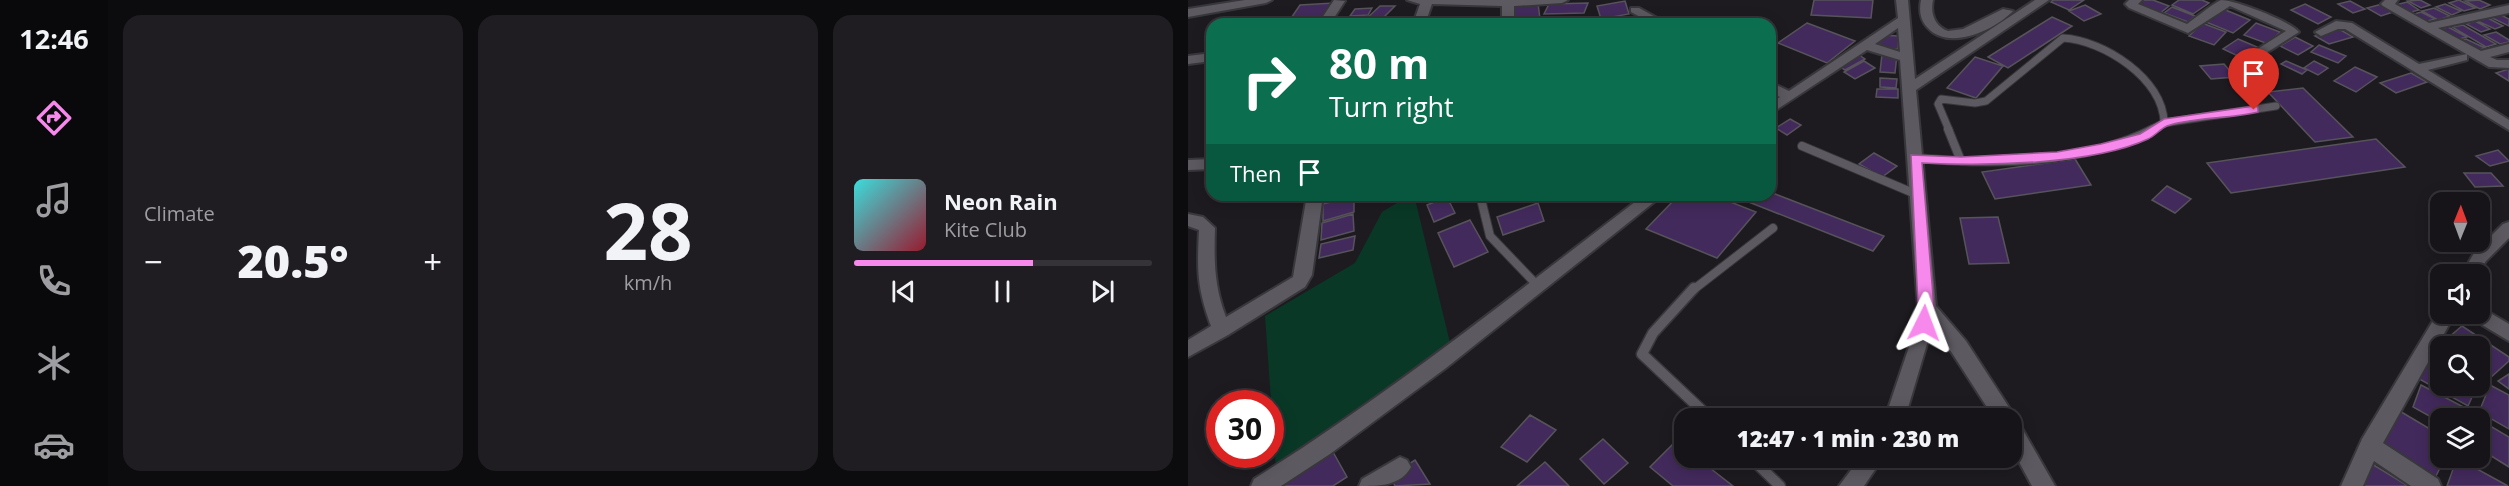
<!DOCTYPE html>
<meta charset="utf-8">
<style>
:root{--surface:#161418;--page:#1f1d21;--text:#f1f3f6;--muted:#9e9ea2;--line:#353337;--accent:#f788ec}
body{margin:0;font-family:"Open Sans",sans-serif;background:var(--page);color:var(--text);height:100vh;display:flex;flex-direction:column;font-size:22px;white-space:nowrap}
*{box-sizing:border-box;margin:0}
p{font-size:20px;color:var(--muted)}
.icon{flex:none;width:33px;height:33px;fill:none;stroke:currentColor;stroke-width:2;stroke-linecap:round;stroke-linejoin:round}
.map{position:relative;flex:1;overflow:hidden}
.details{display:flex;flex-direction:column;gap:15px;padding:15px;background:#0c0b0d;width:1080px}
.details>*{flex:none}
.banner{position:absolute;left:18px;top:18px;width:570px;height:183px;border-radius:18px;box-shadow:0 3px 15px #0003,0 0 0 2px var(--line);background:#0b6e4f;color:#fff;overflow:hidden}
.needle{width:39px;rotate:1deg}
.buttons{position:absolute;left:1242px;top:192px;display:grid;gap:12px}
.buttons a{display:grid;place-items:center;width:60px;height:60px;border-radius:12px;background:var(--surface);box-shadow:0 3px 15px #0003,0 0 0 2px var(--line);font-size:30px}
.speed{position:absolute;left:18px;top:390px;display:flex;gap:12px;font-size:30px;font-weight:700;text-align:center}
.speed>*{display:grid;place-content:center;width:78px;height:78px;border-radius:50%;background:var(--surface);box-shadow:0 3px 15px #0003,0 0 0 2px var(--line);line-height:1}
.speed .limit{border:9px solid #d22;background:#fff;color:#111}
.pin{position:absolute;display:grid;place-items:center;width:51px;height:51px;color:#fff;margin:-62px -26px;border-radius:50% 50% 50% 0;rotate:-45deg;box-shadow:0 0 6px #0007}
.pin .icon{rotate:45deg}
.me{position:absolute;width:66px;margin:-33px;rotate:3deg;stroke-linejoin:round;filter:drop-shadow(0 0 4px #0008)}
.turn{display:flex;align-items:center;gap:21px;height:126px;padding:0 24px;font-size:27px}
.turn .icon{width:78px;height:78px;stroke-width:2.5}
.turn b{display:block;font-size:42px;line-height:51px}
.then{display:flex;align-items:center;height:57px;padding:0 24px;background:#0003;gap:12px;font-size:22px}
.big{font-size:45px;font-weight:800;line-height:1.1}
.details .tile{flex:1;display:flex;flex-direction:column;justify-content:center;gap:9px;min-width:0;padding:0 21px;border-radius:18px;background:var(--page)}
.details .dial{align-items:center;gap:0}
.dial b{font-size:78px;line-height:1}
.song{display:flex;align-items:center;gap:18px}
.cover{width:72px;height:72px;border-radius:9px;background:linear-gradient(135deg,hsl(180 70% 55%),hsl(350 70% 35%))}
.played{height:6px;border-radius:3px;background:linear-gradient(90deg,var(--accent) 60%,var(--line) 60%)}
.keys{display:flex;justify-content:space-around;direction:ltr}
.heat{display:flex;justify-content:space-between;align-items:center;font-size:33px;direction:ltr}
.details .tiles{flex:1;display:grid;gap:15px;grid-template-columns:repeat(3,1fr)}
.trip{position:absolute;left:486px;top:408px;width:348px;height:60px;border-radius:18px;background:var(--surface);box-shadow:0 3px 15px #0003,0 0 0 2px var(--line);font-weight:800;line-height:60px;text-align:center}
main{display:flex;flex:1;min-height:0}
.dock{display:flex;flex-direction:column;width:108px;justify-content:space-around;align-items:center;background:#09080a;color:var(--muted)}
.dock .icon{width:42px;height:42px}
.dock .active{color:var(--accent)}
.dock b{font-size:27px;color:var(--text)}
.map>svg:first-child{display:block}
</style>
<main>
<nav class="dock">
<b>12:46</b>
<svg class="icon active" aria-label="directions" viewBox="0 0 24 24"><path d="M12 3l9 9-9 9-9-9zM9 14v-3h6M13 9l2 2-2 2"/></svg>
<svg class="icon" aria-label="music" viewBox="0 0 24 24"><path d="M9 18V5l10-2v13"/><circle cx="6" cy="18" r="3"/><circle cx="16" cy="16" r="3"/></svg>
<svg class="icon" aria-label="phone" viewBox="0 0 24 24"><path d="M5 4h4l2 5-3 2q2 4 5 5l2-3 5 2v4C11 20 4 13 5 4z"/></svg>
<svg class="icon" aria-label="climate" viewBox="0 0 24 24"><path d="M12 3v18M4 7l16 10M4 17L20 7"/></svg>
<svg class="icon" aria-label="car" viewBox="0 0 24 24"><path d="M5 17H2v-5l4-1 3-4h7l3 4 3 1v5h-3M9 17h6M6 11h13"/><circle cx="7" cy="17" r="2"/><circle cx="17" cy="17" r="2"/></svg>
</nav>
<section class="details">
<div class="tiles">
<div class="tile"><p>Climate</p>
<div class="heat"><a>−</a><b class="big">20.5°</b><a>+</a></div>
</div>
<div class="tile dial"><b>28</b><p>km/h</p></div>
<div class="tile">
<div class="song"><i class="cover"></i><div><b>Neon Rain</b><p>Kite Club</p></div></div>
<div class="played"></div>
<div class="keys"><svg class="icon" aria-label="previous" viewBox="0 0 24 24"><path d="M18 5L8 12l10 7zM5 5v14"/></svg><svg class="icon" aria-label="pause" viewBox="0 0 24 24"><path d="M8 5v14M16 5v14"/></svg><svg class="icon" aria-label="next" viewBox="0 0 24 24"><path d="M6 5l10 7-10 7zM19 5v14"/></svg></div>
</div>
</div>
</section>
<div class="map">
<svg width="1321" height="486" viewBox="0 0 1321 486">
<rect width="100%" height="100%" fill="#1d1b20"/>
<!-- green -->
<path fill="#093926" d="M 222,195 L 226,195 L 265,355 L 88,470 L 77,316 L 167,263 L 194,212 Z"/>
<!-- building -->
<path fill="#432a5d" stroke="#56545a" stroke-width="1.5" d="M 626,0 L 685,0 L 683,18 L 623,15 Z
M 865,0 L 896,0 L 881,10 L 863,2 Z
M 955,0 L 965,0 L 981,6 L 971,14 L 948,6 Z
M 991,0 L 1014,0 L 1021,3 L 1005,14 L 984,5 Z
M 1232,0 L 1242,5 L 1233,8 L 1220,1 Z
M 1271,0 L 1287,8 L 1276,11 L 1261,3 Z
M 1291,0 L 1302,5 L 1292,9 L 1277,1 Z
M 437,1 L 441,14 L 413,19 L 409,6 Z
M 1162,1 L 1177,9 L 1165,13 L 1150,4 Z
M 1219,2 L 1231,10 L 1219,13 L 1207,5 Z
M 145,3 L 132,24 L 99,24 L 112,5 Z
M 350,3 L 352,19 L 325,24 L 324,7 Z
M 400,3 L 396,13 L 356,14 L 361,4 Z
M 1117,4 L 1143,17 L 1130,24 L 1103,10 Z
M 1194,4 L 1208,11 L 1193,16 L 1179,8 Z
M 1257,4 L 1273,11 L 1264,15 L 1248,7 Z
M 897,5 L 913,14 L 896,21 L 881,11 Z
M 192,6 L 207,6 L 192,21 L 177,20 Z
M 984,7 L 1007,16 L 1000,22 L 976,13 Z
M 184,8 L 180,15 L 162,16 L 167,9 Z
M 1246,8 L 1262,16 L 1250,20 L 1234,11 Z
M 1035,9 L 1062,20 L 1045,33 L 1018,22 Z
M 1233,12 L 1247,19 L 1236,22 L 1223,15 Z
M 1309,13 L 1321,19 L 1321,26 L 1300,16 Z
M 1296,16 L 1315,26 L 1307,29 L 1287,20 Z
M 864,17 L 884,26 L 820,68 L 800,57 Z
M 1287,21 L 1302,29 L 1293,32 L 1278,24 Z
M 619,23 L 667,41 L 639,63 L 590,43 Z
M 1014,23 L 1038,32 L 1026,45 L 1001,36 Z
M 1068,23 L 1092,32 L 1080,44 L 1056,35 Z
M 1275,25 L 1308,44 L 1298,47 L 1264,27 Z
M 1260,27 L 1279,37 L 1267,40 L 1249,30 Z
M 1151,29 L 1165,37 L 1141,44 L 1127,36 Z
M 1308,32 L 1321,40 L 1321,42 L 1312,44 L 1296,35 Z
M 692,35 L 710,36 L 710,49 L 691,48 Z
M 1107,37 L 1125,46 L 1110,55 L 1092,46 Z
M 1050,39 L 1069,47 L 1054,58 L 1035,49 Z
M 1278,39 L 1297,48 L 1286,52 L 1267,43 Z
M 1131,45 L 1158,56 L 1150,63 L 1123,52 Z
M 694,54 L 709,55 L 707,73 L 692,72 Z
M 671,55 L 677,59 L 657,70 L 651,66 Z
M 787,57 L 815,66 L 788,98 L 759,88 Z
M 676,61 L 687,68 L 667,79 L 656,72 Z
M 1098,61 L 1119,70 L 1114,74 L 1093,64 Z
M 1126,61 L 1140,68 L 1130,75 L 1116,68 Z
M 1036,64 L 1047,77 L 1023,79 L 1012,66 Z
M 1064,66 L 1079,82 L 1057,84 L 1043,67 Z
M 1167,67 L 1189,77 L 1168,92 L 1146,81 Z
M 1321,69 L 1321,81 L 1308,73 Z
M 1223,73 L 1239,82 L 1208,93 L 1192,83 Z
M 692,78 L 709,79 L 708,88 L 692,87 Z
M 1115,88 L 1165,137 L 1127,142 L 1080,92 Z
M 689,89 L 710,89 L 710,98 L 688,97 Z
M 602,119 L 613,125 L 599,135 L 588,128 Z
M 1188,139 L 1217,167 L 1043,193 L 1019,163 Z
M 1310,150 L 1321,161 L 1302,166 L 1288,156 Z
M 686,153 L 709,166 L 694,177 L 671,164 Z
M 887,159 L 903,185 L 807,199 L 794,172 Z
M 1276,173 L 1303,173 L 1315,186 L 1287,187 Z
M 979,186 L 1003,199 L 987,213 L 964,200 Z
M 582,192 L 696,236 L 685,251 L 548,197 L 582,195 Z
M 491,195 L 525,195 L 568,212 L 529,258 L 458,229 Z
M 166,196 L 166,212 L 135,221 L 135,204 Z
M 259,197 L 267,213 L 246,222 L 239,205 Z
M 350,203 L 356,221 L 315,235 L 309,217 Z
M 165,214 L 166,231 L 133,240 L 134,223 Z
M 810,217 L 821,263 L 781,264 L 772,218 Z
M 282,220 L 300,252 L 266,267 L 250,233 Z
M 167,236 L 165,250 L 131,258 L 133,244 Z
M 1274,326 L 1321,357 L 1321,361 L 1302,378 L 1292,371 L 1292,346 L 1256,346 L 1253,344 Z
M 1234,355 L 1252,365 L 1252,386 L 1289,386 L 1280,406 L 1224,375 Z
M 1321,374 L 1321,389 L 1310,381 Z
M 1233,385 L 1287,413 L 1286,418 L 1252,418 L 1252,422 L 1225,407 Z
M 1302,385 L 1321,395 L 1321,429 L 1291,412 Z
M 1210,410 L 1252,435 L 1252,458 L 1257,458 L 1246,480 L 1191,446 Z
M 342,415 L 368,430 L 339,462 L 313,447 Z
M 1292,420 L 1321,437 L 1321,467 L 1292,449 Z
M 415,439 L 440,463 L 416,484 L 392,459 Z
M 488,441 L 496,448 L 496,458 L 509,458 L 545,486 L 485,486 L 462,467 Z
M 145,452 L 159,477 L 145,486 L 94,486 Z
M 1269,458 L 1320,486 L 1259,486 Z
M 227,460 L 242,484 L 207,486 L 202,476 Z
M 357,462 L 381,486 L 329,486 Z
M 1184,464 L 1220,486 L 1174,486 Z"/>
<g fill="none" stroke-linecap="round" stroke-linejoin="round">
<!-- service-far2 casing -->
<g stroke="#38373b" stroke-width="9">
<path id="service-far2" d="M 976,123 L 1088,106
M 761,130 L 750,104 L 753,99 L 787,103 L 798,101 L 875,38 C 915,40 976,79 976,123 L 962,130"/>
</g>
<!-- service-far1 casing -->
<g stroke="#38373b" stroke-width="10">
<path id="service-far1" d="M 760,129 L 773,161
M 614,146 L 730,195
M 728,158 C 805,165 894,165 965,129
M 292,195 L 302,236 L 349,285
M 505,290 L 585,228"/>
</g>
<!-- service casing -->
<g stroke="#38373b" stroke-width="13">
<path id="service" d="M 506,288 L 465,333 L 454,354 L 522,418
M 563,458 L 592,486"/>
</g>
<!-- minor casing -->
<g stroke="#38373b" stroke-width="4">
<path id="minor" d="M 57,0 L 84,0 L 78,3 L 0,17 L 0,9 Z
M 146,0 L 157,1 L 142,24 L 130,24 Z
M 219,0 L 380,0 L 374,3 L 326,6 L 326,24 L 314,24 L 314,6 L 244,4 L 237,24 L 225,24 L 232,4 Z
M 708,0 L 720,0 L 727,79 L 847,0 L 861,0 L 728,90 L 748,306 L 778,341 L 824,412 L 826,421 L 831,423 L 867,486 L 844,486 L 824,449 L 824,418 L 806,418 L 764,353 L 744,327 L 717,418 L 697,418 L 724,338 L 730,308 L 712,60 L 679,50 L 582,114 L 582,104 L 592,97 L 582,92 L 582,82 L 601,91 L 710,18 ZM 710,28 L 712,52 L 687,44 Z
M 733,0 L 745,0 C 742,14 747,26 760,31 L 775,29 L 815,9 L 825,11 C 807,30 760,52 739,27 C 732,19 731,10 733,0 Z
M 941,0 L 954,0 L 950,4 L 999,24 C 1009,17 1024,4 1033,0 C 1047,0 1102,21 1111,32 L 1061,64 L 1055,60 L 1057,57 L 1098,31 L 1042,6 L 1000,33 L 941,8 L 937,4 Z
M 1197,0 L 1210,0 L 1207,4 L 1241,23 L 1321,5 L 1321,13 L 1250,28 L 1293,51 L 1321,44 L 1321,52 L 1302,57 L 1309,60 L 1321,60 L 1321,68 L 1301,67 L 1195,6 L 1193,4 Z
M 443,8 L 451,8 L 480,24 L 465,24 L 443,12 Z
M 1148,21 L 1164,23 L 1231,64 L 1279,54 L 1279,60 L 1240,70 L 1321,120 L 1321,130 L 1157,29 L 1150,29 L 1133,36 L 1127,32 Z
M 24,53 L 24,61 L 0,64 L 0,56 Z
M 24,159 L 24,169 L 0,170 L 0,160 Z
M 119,195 L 135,195 L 124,275 L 117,287 L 40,335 L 0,357 L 0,340 L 23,326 C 9,288 9,270 11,230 L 0,226 L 0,214 L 15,217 L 27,228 C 26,260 26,286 38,317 L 105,277 Z
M 456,195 L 475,195 L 258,368 L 142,454 L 93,486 L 63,486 L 66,479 C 203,393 329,292 456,195 Z
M 1321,222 L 1321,238 L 1298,261 L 1290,274 L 1274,274 L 1286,253 L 1315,224 Z
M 1292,307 L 1321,324 L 1321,341 L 1284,319 L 1281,314 L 1292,314 Z
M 1252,309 L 1252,314 L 1267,314 L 1195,443 L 1250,479 L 1253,486 L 1223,486 L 1186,461 L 1175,486 L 1153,486 L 1174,439 Z
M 212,457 L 219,460 L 223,467 C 213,486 191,486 171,486 L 174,479 Z
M 672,458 L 695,458 L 676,486 L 651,486 Z"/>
</g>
<!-- service-far2 -->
<use href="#service-far2" stroke="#5c5960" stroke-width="7"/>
<!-- service-far1 -->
<use href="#service-far1" stroke="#5c5960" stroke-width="8"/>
<!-- service -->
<use href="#service" stroke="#5c5960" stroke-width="10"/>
<!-- minor -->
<use href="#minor" fill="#5c5960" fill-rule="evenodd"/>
</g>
<!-- route -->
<path fill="#f788ec" stroke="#a15899" stroke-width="1.5" d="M 1066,106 L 1070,107 L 1070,112 C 1043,119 1004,117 979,126 C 972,129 967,136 960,139 C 904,165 796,166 734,163 L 746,308 L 742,327 L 731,327 L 723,155 L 773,157 L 869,152 L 913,144 L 952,134 L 976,119 Z"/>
</svg>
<div class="buttons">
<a><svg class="needle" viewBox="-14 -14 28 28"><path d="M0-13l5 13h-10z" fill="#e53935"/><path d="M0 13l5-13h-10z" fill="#9e9ea2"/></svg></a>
<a><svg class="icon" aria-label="sound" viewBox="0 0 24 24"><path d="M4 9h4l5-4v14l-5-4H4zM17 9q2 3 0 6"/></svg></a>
<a><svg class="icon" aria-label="search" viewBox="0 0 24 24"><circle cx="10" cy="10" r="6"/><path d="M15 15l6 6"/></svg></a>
<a><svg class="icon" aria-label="layers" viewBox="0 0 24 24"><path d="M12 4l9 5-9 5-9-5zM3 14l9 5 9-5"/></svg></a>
</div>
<div class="speed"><div class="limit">30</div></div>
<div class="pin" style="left:1066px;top:110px;background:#d93025"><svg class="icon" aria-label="arrive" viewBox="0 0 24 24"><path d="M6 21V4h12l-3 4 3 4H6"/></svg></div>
<svg class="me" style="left:736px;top:323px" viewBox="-20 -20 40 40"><path d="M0-17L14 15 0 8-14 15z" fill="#f788ec" stroke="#fff" stroke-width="4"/></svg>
<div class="trip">12:47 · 1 min · 230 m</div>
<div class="banner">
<div class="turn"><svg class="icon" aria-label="right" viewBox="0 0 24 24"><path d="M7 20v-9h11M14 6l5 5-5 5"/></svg><div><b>80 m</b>Turn right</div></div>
<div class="then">Then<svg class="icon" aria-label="arrive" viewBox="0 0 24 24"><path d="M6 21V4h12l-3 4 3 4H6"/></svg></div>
</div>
</div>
</main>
